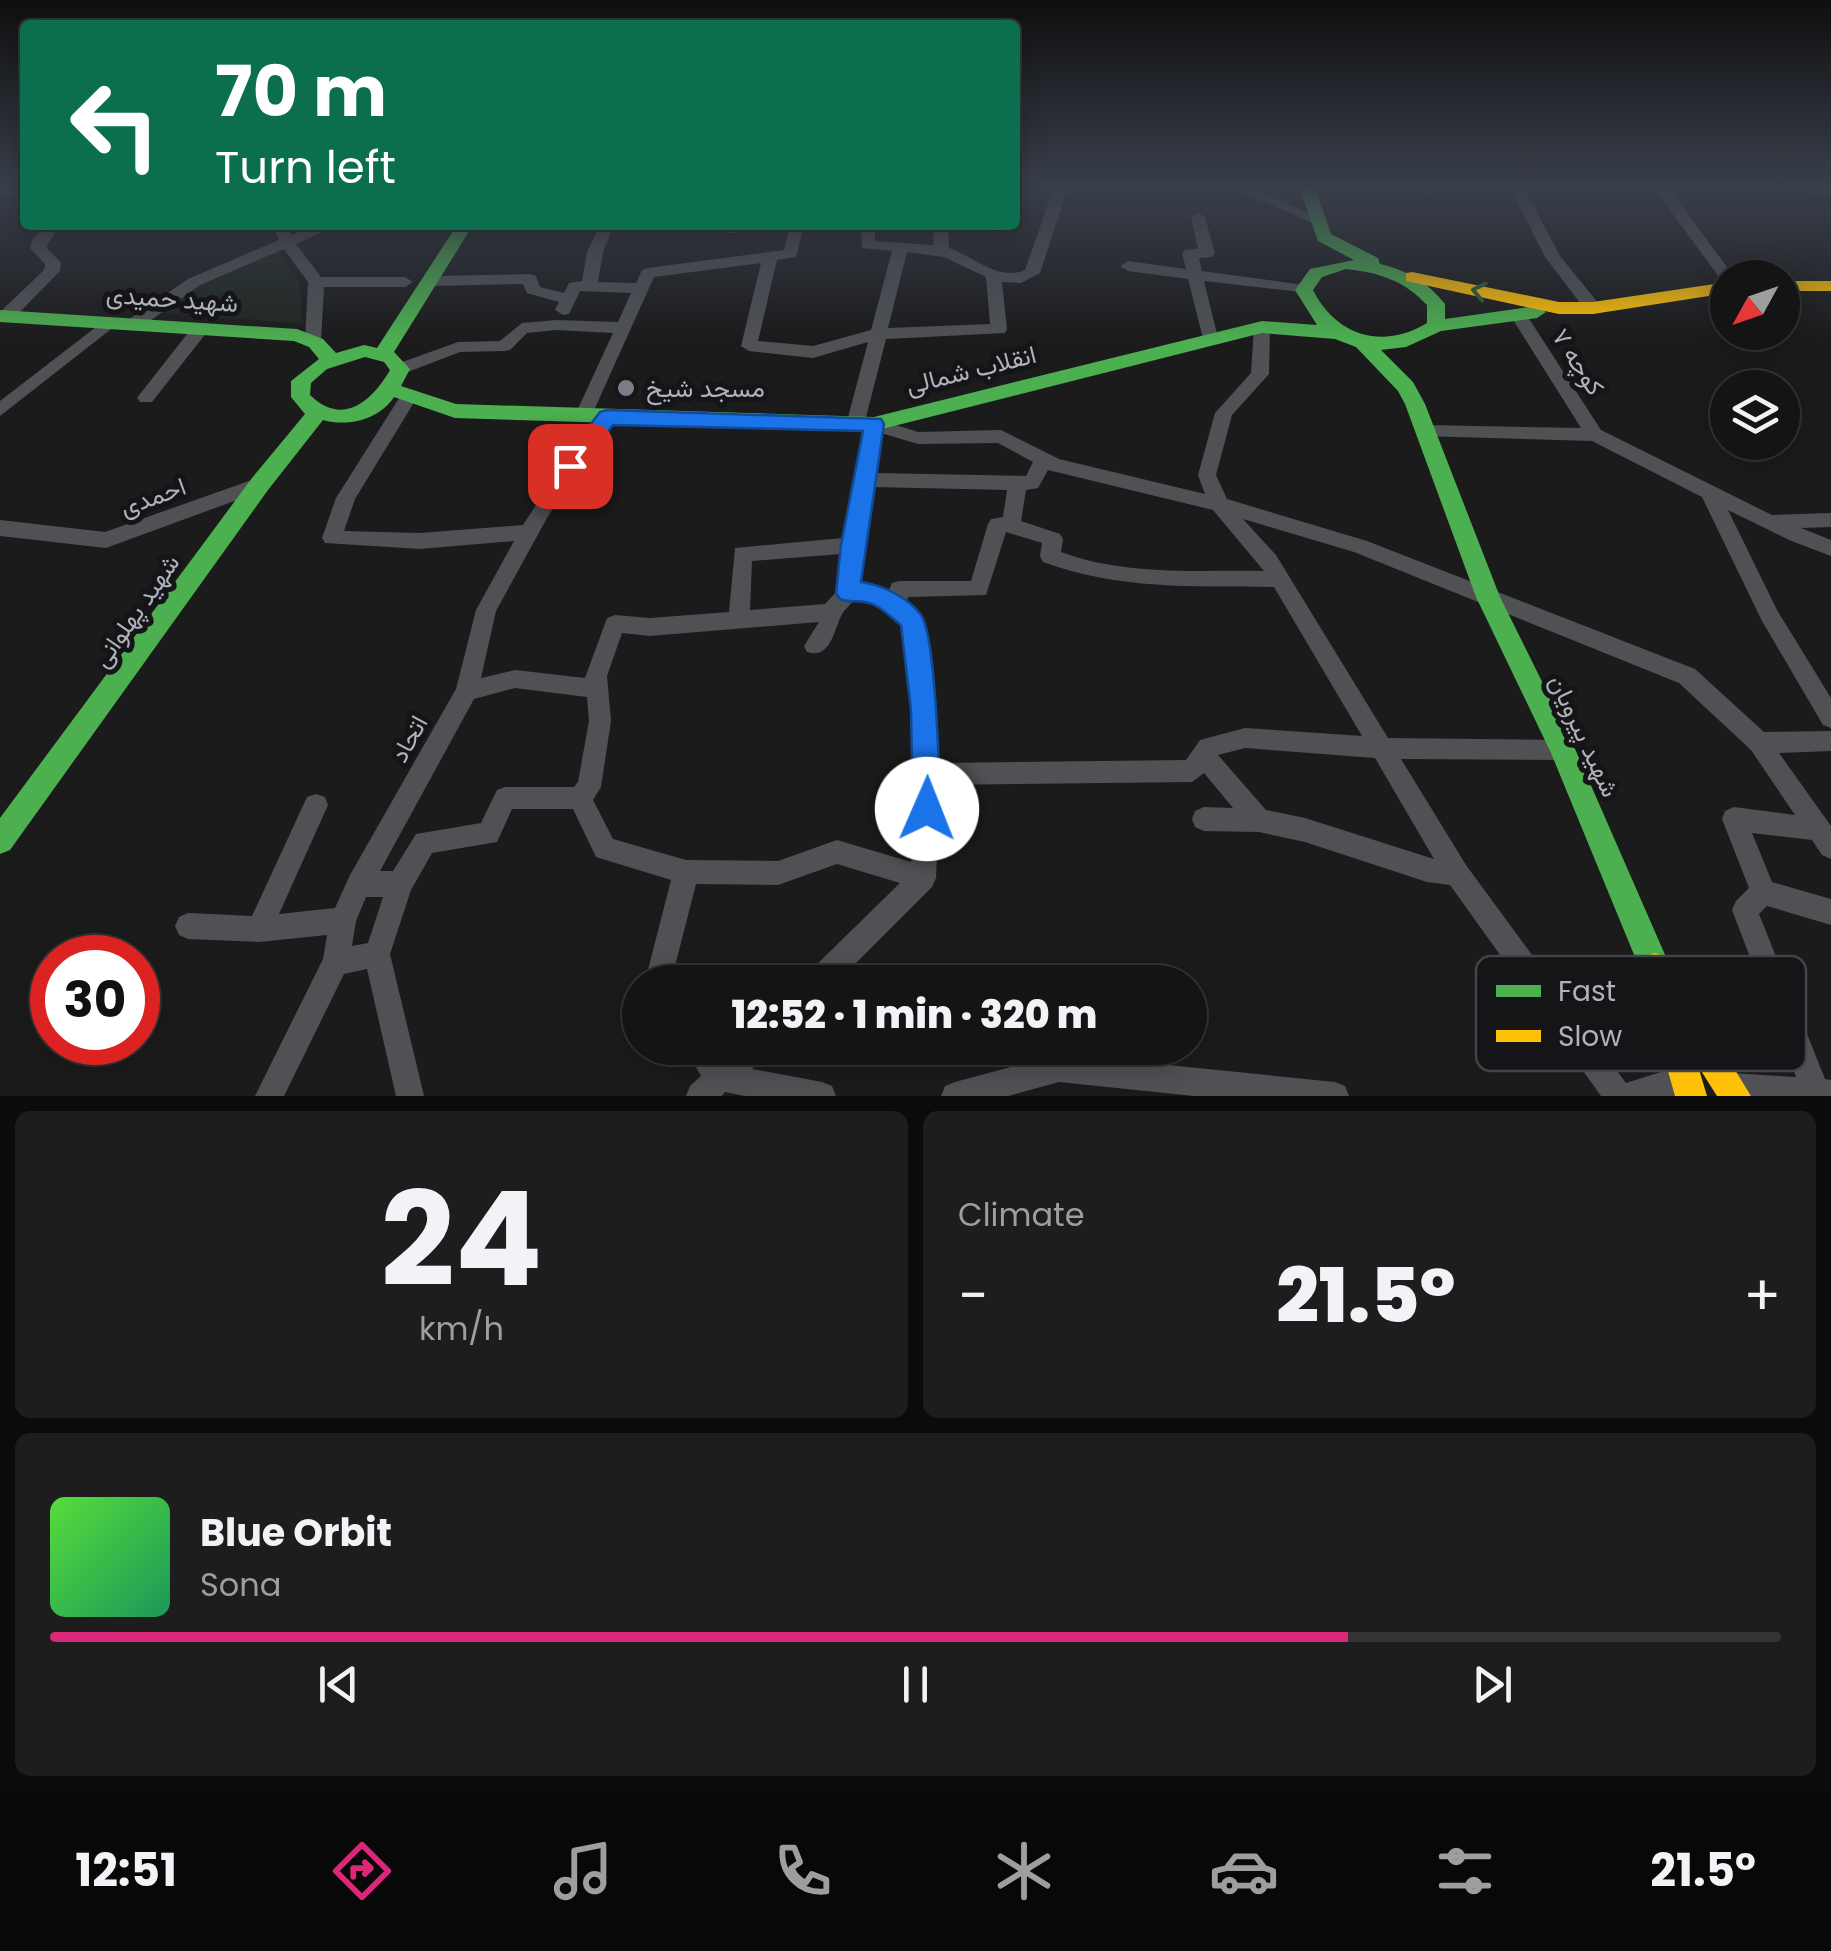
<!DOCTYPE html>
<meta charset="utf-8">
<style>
:root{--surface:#141415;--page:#1d1d1e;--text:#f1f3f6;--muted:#9d9ea0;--line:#333334;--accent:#db2777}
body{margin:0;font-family:Poppins,Vazirmatn,sans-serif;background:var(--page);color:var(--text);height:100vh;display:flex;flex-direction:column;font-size:38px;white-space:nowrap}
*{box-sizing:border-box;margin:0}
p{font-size:32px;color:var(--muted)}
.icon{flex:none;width:55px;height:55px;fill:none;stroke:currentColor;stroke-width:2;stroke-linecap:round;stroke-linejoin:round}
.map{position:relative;height:1096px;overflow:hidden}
.panel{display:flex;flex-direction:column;gap:15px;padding:15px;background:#0b0b0c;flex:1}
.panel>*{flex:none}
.guide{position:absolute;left:20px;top:20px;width:1000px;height:210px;border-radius:10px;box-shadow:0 5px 25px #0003,0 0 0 2px var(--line);background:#0b6e4f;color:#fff;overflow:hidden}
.needle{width:65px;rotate:230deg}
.fabs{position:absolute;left:1710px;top:260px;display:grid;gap:20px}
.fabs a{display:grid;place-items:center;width:90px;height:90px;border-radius:50%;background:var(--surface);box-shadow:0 5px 25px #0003,0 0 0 2px var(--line);font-size:50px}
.speed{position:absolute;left:30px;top:935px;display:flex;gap:20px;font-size:50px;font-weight:700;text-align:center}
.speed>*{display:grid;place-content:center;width:130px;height:130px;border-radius:50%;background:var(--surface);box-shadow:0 5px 25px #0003,0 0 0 2px var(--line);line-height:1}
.speed .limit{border:15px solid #d22;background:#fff;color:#111}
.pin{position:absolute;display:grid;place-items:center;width:85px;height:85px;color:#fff;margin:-42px;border-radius:20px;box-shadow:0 5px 15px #0006}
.me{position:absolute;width:110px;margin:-55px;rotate:1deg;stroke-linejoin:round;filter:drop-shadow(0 0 8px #0008)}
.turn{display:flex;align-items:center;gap:35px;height:210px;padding:0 30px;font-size:45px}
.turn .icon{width:130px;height:130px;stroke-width:2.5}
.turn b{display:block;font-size:70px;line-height:85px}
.big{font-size:75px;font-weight:800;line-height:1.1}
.panel .widget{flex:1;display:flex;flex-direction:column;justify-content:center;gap:15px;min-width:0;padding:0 35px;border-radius:15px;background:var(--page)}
.panel .dial{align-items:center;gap:0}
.dial b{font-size:130px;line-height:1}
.song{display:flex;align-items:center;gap:30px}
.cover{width:120px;height:120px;border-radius:15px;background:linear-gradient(135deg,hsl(110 70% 55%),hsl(150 70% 35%))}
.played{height:10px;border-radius:5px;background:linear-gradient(90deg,var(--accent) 75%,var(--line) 75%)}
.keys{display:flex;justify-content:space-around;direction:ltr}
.heat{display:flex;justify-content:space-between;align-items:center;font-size:55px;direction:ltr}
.panel .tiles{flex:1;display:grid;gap:15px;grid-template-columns:1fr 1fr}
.widget:last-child{grid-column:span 2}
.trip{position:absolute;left:622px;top:965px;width:585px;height:100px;border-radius:50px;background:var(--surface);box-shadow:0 5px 25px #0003,0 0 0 2px var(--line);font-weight:800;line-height:100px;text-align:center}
.tabs{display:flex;height:160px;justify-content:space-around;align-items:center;background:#080808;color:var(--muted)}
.tabs .icon{width:70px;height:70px}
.tabs .on{color:var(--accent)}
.tabs b{font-size:45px;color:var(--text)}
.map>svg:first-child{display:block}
</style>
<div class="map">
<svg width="1831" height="1096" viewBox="0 0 1831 1096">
<rect width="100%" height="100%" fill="#1b1b1c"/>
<!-- green -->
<path fill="#1f2620" d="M 277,249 L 299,281 L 303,324 L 152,312 L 187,289 Z"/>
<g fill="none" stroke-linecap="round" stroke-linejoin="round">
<!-- lane -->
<path stroke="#4f5155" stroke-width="8" d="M 1428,187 L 1430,191"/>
<!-- street -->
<path fill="#4f5155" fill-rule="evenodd" d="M 0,187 L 25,190 L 25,198 L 0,195 Z
M 1054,187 L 1068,187 L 1040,273 L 1021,283 L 1002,282 L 1007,329 L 1005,333 L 886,339 L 864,425 L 855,431 L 846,425 L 868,342 L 813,358 L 749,351 L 741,346 L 761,263 L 654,277 L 591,417 L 579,417 L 576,413 L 613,333 L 556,330 L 527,333 L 510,350 L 504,351 L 460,352 L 400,375 L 391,369 L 394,365 L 458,342 L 500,341 L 522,323 L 556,320 L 618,322 L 631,293 L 580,291 L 569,314 L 563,315 L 555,310 L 559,302 L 527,293 L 523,284 L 431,286 L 423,281 L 431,276 L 530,274 L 536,276 L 540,287 L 564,293 L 569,283 L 582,281 L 587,252 L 600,225 L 614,225 L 603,252 L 598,282 L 636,283 L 642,270 L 648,268 L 784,250 L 789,229 L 731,233 L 726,232 L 722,225 L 804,225 L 796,257 L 777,260 L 758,341 L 813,346 L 871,330 L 892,251 L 862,248 L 861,225 L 875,225 L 875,241 L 933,245 L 934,225 L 948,225 L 949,248 C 973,256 999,282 1025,270 ZM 907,252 L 944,257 L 986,277 L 990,324 L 888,328 Z
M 1230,187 L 1250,187 L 1325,220 L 1318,224 L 1313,223 Z
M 1510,187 L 1524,187 L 1560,256 L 1599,304 L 1599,312 L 1587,312 L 1545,257 Z
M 1653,187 L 1668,187 L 1735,278 L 1728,278 L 1728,283 L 1722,281 Z
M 1767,187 L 1831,187 L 1831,194 L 1774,191 Z
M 1198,213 L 1205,217 L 1215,254 L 1212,257 L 1199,258 L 1202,271 L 1304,285 L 1310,287 L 1310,293 L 1204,281 L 1218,338 L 1216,342 L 1204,342 L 1188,279 L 1128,271 L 1120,266 L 1128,261 L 1186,269 L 1182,253 L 1185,250 L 1198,249 L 1191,217 Z
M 46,225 L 61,225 L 46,247 L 61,263 L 60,271 L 12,320 L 0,320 L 0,312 L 44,270 L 45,264 L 30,248 L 32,240 Z
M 272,225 L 286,225 L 291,235 L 318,225 L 338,225 L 296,244 L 321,277 L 405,277 L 413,282 L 405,287 L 324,287 L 321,340 L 313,345 L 305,340 L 308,282 L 284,249 L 200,285 L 140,328 L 128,328 L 128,320 L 188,279 L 279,240 Z
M 1518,310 L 1524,311 L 1601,430 L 1772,515 L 1831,513 L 1831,527 L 1801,528 L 1831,540 L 1831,556 L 1789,540 L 1728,510 L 1777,610 L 1831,698 L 1831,728 L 1823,725 L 1762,621 L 1702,497 L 1592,441 L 1419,436 L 1416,431 L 1419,426 L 1425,425 L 1581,428 L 1510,315 Z
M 109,317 L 117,322 L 115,326 L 0,416 L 0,401 Z
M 1262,322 L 1270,327 L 1269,374 L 1232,415 L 1216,475 L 1227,499 L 1367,541 L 1695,669 L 1764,732 L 1831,731 L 1831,751 L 1779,753 L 1831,826 L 1831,859 L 1822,855 L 1812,840 L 1752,833 L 1772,882 L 1831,899 L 1831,925 L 1767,906 L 1759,914 L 1825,1079 L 1831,1080 L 1831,1096 L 1719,1096 L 1716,1087 L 1720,1077 L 1730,1073 L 1796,1077 L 1732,910 L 1736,901 L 1749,888 L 1722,819 L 1725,811 L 1734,807 L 1795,815 L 1751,750 L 1679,683 L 1354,552 L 1243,519 L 1276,555 L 1388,738 L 1563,740 L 1571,743 L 1575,750 L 1571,757 L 1563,760 L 1401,759 L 1466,865 L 1626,1083 L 1683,1065 L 1693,1069 L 1697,1079 L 1693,1089 L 1675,1096 L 1601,1096 L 1450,885 L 1427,882 L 1305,842 L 1259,832 L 1204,831 L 1195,827 L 1192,819 L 1195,811 L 1204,807 L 1233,808 L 1204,773 L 1192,782 L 940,785 L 936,878 L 932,887 L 837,982 L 806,982 L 809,972 L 900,883 L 837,864 L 778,885 L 696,884 L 674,970 L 678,982 L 652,982 L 648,970 L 671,880 L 596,857 L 573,809 L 512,809 L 497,842 L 432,853 L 411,890 L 390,954 L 424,1096 L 396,1096 L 367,969 L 344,974 L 284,1096 L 255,1096 L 323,959 L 327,935 L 259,942 L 188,939 L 179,935 L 175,926 L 179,917 L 188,913 L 252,916 L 307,797 L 316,794 L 325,797 L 328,805 L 279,914 L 335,908 L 350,875 L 456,689 L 476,610 L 514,541 L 420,549 L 325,543 L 322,538 L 336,498 L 403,392 L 409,390 L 418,396 L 355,499 L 344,531 L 420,533 L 523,525 L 580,437 L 601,414 L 613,414 L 616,418 L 592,447 L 547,518 L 496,611 L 481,678 L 515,670 L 585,678 L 607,618 L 615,615 L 650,618 L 729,612 L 735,548 L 843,538 L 868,420 L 874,418 L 918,432 L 1001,430 L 1059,459 L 1205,494 L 1198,475 L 1215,413 L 1251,373 L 1254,327 ZM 881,433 L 918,444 L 998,443 L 1033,462 L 1026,476 L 874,473 ZM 1048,470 L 1213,510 L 1264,571 C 1196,570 1126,576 1061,552 L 1063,539 L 1060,534 L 1021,521 L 1026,490 L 1038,488 ZM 872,487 L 1007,490 L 1003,517 L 991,519 L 988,524 L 971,581 L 899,581 L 892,583 L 888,592 L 859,584 ZM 1006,532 L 1042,543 L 1040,556 L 1043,562 C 1119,590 1194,586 1274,587 L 1362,736 L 1245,728 L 1200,740 L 1186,760 L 940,763 L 923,621 L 906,604 L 908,597 L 986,595 ZM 841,554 L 838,590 L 825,604 L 750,610 L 752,561 ZM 853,601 L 876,605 L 902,625 L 917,774 L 911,862 L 837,840 L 778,861 L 686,860 L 613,839 L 593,800 L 601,787 L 611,721 L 607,676 L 622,633 L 650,636 L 819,622 L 804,646 L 807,652 C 831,660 834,629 842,614 C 845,609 850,605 853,601 ZM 515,688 L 587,697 L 589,721 L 578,782 L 574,787 L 505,787 L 497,790 L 481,823 L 416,834 L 393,871 L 380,871 L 474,699 ZM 1245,748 L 1375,758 L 1434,859 L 1305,818 L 1266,810 L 1218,755 ZM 366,897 L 383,897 L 368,943 L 352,946 L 356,921 Z
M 201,323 L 207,324 L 207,332 L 152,402 L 140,402 L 137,398 L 140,394 L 195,324 Z
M 260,477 L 269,484 L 267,489 L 106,548 L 0,536 L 0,520 L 105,532 Z
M 685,1048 L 715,1048 L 722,1057 L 733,1048 L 768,1048 L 764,1058 L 752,1069 L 822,1082 L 832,1086 L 836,1096 L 745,1096 L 725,1092 L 722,1096 L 686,1096 L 690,1086 L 701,1076 Z
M 1059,1054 L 1335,1082 L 1345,1086 L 1349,1096 L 1194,1096 L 1059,1082 L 1008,1096 L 941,1096 L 945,1086 L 955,1082 Z"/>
<!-- fast -->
<path fill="#4caf50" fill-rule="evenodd" d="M 1299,187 L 1315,187 L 1331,234 L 1378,258 L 1380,264 C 1406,270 1428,282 1445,304 L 1445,319 L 1537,306 L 1546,312 L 1537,318 L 1441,331 L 1406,347 L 1381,350 L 1413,382 L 1425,404 L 1500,597 L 1572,742 L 1666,957 L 1670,968 L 1666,979 L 1655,983 L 1644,979 L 1551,753 L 1476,597 L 1405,404 L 1398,391 L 1356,347 L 1335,339 L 1262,333 L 874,431 L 455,418 L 394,397 C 379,420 348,427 323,420 L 268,490 L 10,850 L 0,854 L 0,818 L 252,478 L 305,414 L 291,397 L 291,381 L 319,359 L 309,347 L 294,341 L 0,322 L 0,310 L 297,329 L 323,339 L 336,353 L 364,345 L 377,348 L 457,225 L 473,225 L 394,352 L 410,369 L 401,386 L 456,404 L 874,417 L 1262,321 L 1317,325 L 1295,290 L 1310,269 L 1354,260 L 1318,241 ZM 1346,269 C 1378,272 1405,281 1427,305 L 1427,323 C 1383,350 1336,336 1313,290 L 1322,277 ZM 365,357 L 384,362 L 390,370 C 372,401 343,427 310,395 L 311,383 L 327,369 Z"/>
<!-- slow -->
<path fill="#ffc107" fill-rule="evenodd" d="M 1412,272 L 1559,302 L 1593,302 L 1728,282 L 1728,293 L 1593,314 L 1559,314 L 1406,281 L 1406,273 Z
M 1782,281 L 1831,281 L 1831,291 L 1782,291 Z
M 1655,953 L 1666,957 L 1751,1096 L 1717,1096 L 1698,1066 L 1707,1096 L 1675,1096 L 1646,993 L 1649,986 L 1640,968 L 1644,957 Z"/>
</g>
<!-- one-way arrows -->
<defs><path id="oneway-chevron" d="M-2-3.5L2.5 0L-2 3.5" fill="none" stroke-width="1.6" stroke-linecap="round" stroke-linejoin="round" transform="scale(2.5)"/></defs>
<use stroke="#2e5a31" href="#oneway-chevron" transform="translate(1479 291) rotate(-168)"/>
<!-- sky -->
<linearGradient id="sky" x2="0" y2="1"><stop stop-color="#0f0f0f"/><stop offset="0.55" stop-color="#393f4b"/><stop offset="1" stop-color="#393f4b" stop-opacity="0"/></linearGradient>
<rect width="1831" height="341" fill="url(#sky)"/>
<!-- route -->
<path fill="#1a73e8" stroke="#114b97" stroke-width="2.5" d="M 607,410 L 881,419 L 884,424 L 861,582 C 882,585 908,597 921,615 C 936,636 939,776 941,809 L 936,818 L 927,822 L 917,818 L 913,809 L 911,710 L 901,625 C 890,617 879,604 865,602 C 856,600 849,603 840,599 L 836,593 L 841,545 L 863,431 L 613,425 L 578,471 L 563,471 L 560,466 L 563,460 L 600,412 Z"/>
<!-- markers -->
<circle fill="#7a7d84" stroke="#151518" stroke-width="4" cx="626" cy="388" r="10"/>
<g text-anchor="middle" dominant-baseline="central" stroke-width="10" stroke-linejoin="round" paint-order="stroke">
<!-- street labels -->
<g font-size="25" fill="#adb2bc" stroke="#151518">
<text transform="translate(172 299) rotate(4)">شهید حمیدی</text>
<text transform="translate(1578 362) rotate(57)">کوچه ۷</text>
<text transform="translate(971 370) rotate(-14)">انقلاب شمالی</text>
<text transform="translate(153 497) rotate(-20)">احمدی</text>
<text transform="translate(136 611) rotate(-55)">شهید پهلوانی</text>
<text transform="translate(1584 736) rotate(65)">شهید پیرویان</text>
<text transform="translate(409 739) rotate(-61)">اتحاد</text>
</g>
<!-- poi labels -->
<g font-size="25" fill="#adb2bc" stroke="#151518" text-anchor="start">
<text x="646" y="388">مسجد شیخ</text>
</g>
</g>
<!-- legend -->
<rect x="1476" y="956" width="330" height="115" rx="15" fill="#151518" stroke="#434449" stroke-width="2.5"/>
<rect x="1496" y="985" width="45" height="12" fill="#4caf50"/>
<rect x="1496" y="1030" width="45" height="12" fill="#ffc107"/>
<g font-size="28" fill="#adb2bc">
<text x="1558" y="1001">Fast</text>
<text x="1558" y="1046">Slow</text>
</g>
</svg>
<div class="fabs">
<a><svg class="needle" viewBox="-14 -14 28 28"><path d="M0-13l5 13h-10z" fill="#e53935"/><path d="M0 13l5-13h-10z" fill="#9d9ea0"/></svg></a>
<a><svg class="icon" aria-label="layers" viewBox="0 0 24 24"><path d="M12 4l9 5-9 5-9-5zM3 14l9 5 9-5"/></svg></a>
</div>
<div class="speed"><div class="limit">30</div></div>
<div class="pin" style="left:570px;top:466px;background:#d93025"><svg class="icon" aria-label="arrive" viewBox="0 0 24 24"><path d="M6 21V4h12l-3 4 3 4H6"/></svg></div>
<svg class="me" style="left:927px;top:809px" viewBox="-20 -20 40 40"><circle r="19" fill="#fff"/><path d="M0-13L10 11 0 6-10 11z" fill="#1a73e8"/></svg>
<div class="trip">12:52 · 1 min · 320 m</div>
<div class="guide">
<div class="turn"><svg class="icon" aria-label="left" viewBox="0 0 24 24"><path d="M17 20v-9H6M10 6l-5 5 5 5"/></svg><div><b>70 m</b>Turn left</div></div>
</div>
</div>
<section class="panel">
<div class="tiles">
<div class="widget dial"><b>24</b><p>km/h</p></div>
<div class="widget"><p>Climate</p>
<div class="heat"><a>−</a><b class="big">21.5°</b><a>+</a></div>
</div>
<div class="widget">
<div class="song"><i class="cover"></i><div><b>Blue Orbit</b><p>Sona</p></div></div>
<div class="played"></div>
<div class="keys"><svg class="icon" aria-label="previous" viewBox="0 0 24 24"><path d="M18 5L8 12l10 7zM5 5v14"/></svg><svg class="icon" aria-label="pause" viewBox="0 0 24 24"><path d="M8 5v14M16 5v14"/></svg><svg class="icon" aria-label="next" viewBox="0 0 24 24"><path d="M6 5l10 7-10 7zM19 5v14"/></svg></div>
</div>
</div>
</section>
<nav class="tabs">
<b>12:51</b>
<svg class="icon on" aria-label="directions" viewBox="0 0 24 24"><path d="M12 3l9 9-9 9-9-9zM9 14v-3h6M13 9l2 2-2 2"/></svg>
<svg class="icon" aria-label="music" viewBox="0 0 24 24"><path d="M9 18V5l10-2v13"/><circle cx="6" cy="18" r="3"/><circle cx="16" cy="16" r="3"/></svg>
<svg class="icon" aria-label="phone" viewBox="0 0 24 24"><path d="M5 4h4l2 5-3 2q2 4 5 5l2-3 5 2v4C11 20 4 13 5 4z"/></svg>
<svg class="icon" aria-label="climate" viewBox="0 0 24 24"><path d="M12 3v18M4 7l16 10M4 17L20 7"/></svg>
<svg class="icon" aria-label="car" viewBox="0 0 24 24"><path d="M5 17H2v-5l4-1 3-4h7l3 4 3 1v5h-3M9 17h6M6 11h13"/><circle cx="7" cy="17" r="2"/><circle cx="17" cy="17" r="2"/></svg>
<svg class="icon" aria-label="filters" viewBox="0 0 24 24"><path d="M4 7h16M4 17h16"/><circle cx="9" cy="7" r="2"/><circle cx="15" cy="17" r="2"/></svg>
<b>21.5°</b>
</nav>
